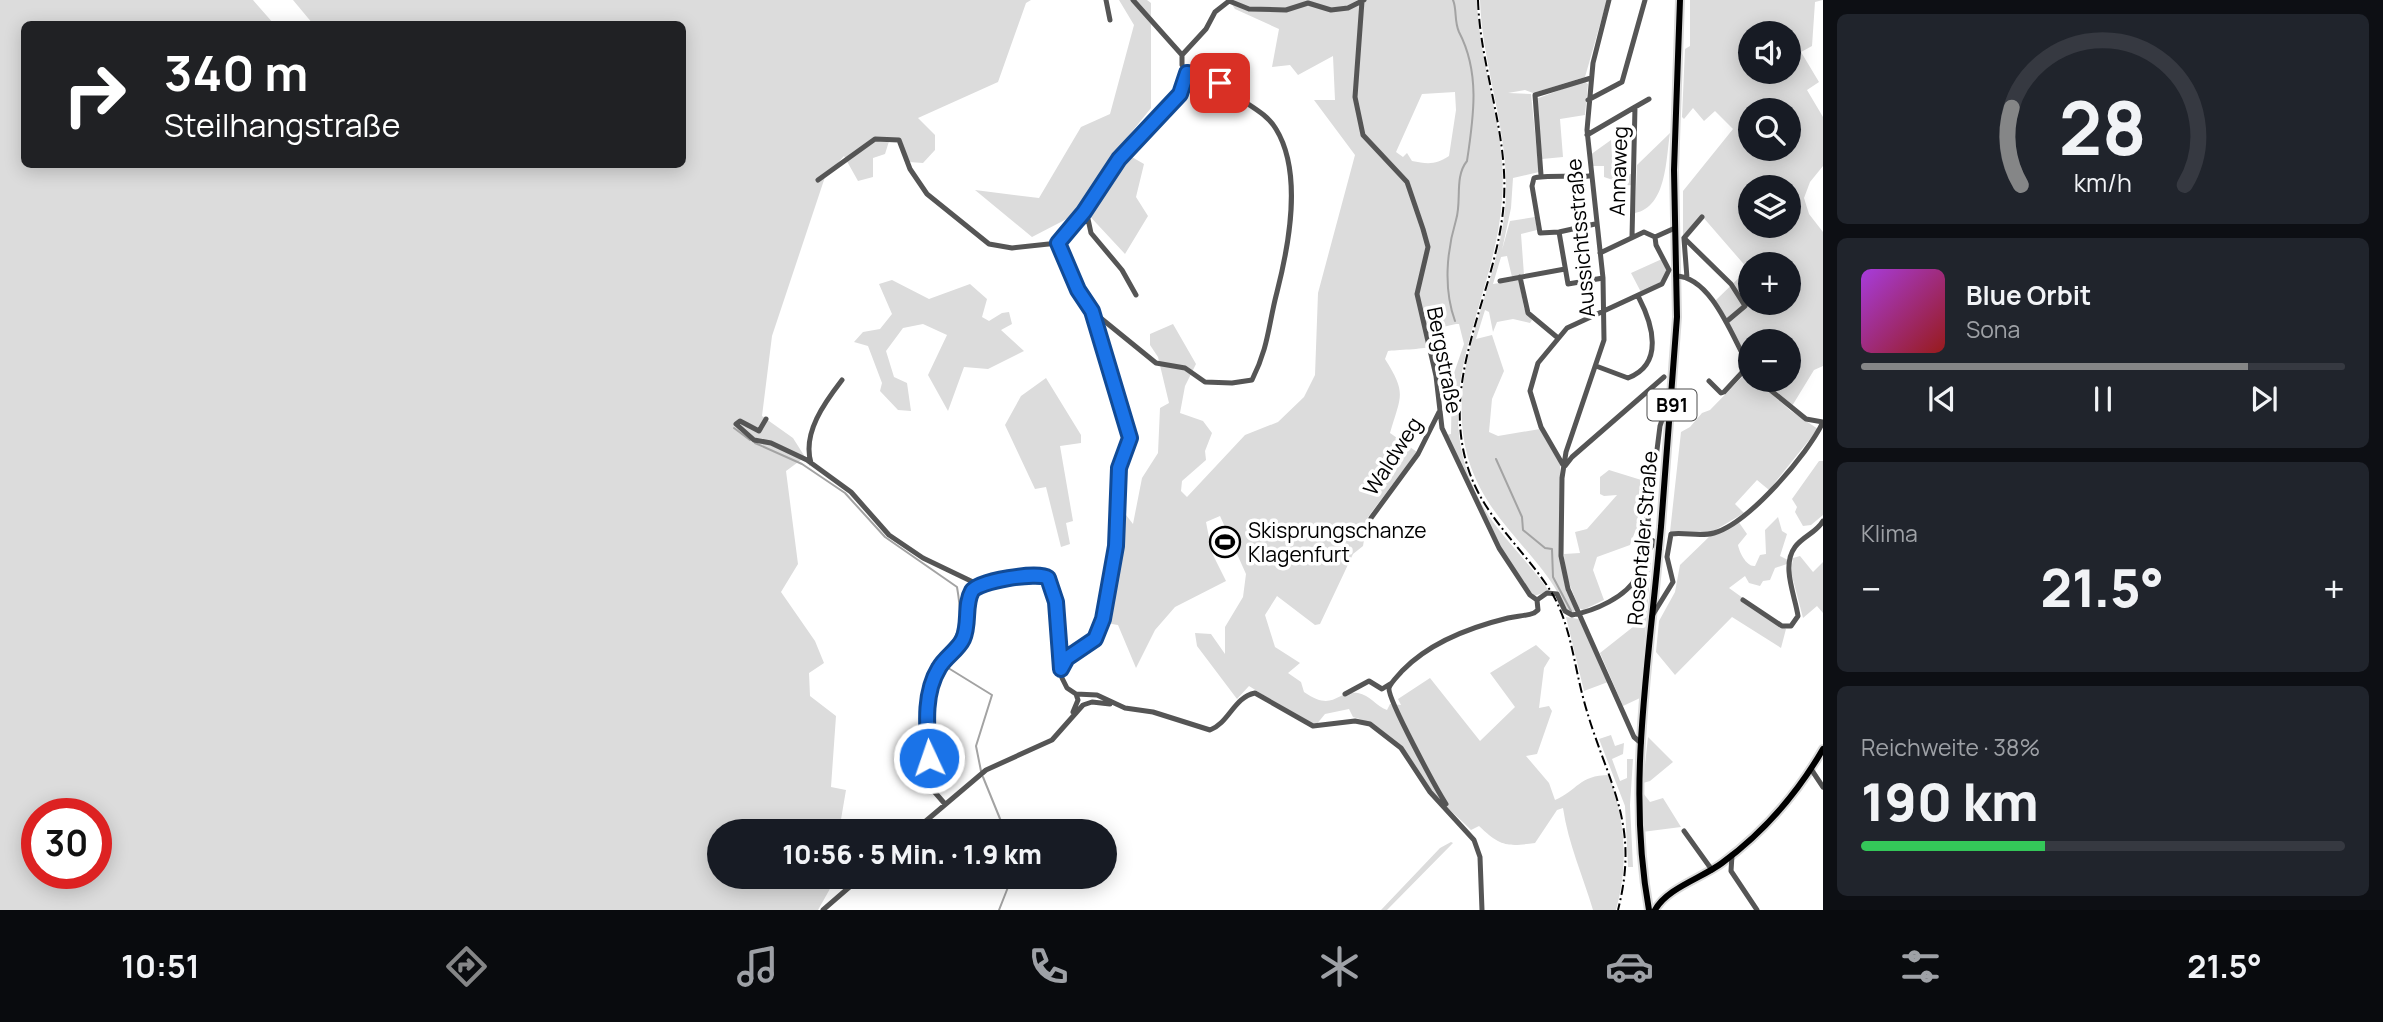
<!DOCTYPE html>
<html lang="de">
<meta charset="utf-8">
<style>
:root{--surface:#171b24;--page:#20242c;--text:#f1f3f6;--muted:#9ea1a6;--line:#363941;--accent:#858687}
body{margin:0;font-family:Manrope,sans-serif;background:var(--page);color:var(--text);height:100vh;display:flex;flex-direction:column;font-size:26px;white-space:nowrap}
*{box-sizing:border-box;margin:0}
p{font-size:23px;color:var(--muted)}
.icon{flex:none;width:38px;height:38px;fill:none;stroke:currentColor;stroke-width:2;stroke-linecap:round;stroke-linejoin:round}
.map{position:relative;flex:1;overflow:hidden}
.side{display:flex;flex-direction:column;gap:14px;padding:14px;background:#0d0f14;width:560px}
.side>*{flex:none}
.banner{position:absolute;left:21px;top:21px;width:665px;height:147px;border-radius:10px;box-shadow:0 4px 18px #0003;background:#202124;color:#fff;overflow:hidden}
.controls{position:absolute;left:1738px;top:21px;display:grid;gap:14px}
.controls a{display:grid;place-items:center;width:63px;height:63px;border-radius:50%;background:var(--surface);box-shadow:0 4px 18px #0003;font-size:35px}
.speed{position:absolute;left:21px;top:798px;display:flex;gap:14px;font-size:35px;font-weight:700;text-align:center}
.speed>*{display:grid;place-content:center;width:91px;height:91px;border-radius:50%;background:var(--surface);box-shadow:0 4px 18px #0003;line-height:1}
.speed .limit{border:10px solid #d22;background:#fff;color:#111}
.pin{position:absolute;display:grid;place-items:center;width:60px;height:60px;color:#fff;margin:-30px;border-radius:14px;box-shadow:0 4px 10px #0006}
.me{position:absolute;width:77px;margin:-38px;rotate:357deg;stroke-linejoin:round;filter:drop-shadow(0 0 5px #0008)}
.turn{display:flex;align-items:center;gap:24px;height:147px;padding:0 28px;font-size:32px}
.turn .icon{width:91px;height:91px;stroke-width:2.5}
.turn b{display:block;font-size:49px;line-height:60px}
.big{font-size:52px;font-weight:800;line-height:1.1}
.side .widget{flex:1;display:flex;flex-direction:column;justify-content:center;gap:10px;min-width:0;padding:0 24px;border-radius:10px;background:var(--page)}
.side .dial{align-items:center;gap:0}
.dial svg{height:182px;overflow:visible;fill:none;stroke:var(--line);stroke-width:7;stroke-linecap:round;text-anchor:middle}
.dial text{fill:var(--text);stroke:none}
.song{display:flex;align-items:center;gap:21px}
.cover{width:84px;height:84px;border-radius:10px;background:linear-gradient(135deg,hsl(280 70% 55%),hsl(0 70% 35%))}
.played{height:7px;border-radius:4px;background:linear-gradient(90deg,var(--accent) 80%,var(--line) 80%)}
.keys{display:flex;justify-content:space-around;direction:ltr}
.heat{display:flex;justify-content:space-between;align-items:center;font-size:38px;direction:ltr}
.charge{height:10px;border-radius:5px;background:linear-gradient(90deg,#34c759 38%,var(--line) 0)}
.trip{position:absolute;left:707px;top:819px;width:410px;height:70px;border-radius:35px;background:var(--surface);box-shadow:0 4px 18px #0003;font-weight:800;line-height:70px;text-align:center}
.dock{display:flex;height:112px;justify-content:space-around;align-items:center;background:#090b0e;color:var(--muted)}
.dock .icon{width:49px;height:49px}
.dock .active{color:var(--accent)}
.dock b{font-size:32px;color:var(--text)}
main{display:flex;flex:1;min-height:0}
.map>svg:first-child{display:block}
</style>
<main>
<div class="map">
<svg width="1823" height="910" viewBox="0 0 1823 910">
<rect width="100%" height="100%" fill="#fff"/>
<!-- green -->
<path fill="#dcdcdc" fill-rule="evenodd" d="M 0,0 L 253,0 L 274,24 L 24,24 L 24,164 L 682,164 L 682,24 L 313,24 L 293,0 L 1031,0 L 1026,3 L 998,82 L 918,118 L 935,135 L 935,150 L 923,163 L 909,162 L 901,139 L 890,138 L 885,154 L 873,158 L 873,177 L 858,181 L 844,156 L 825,177 L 772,336 L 762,416 L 793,438 L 805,457 L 786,471 L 798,564 L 781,592 L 815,641 L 824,663 L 809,673 L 810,696 L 836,716 L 831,787 L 846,790 L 839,831 L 719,831 L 719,877 L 833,877 L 831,887 L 818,910 L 0,910 ZM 37,814 L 96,814 L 96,873 L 37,873 Z
M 1119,0 L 1147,0 L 1151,3 L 1151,108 L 1118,149 L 1144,164 L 1136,197 L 1148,216 L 1125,254 L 1084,210 L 1032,237 L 975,190 L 1039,198 L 1081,127 L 1110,114 L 1134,25 Z
M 1229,0 L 1477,0 C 1479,67 1508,132 1502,200 C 1494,308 1422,395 1481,503 C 1499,536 1528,560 1549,591 L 1534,596 L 1501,549 L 1446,435 L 1451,434 L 1452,379 L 1464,344 L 1459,324 L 1456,324 L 1425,331 L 1429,347 C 1424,349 1396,350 1388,351 L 1385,359 C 1407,394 1401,395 1390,433 L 1417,452 L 1368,517 L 1363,546 L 1353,554 L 1320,624 L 1315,625 L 1277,596 L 1265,615 L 1275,647 L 1300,663 L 1288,673 L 1301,682 L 1304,692 C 1334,713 1336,690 1358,693 C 1370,695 1376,706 1387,710 L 1390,704 L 1401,705 L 1398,699 L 1430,678 L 1480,741 L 1515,707 L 1490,673 L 1536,645 L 1550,658 L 1544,668 L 1539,708 L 1549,706 L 1552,711 L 1537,754 L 1526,756 L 1549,783 L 1555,800 C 1577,791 1579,775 1609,775 C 1625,820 1629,863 1616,910 L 1593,910 C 1583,876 1568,843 1563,808 L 1557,810 L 1535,843 C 1506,847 1500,846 1479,826 L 1471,830 C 1458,817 1444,805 1432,791 C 1406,761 1394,727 1353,717 L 1349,709 L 1325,714 L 1316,725 L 1303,720 L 1249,686 L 1237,699 L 1197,646 L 1195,633 L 1211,634 L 1225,654 L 1225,627 L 1243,597 L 1246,574 L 1220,516 L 1206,522 L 1212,553 L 1226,581 L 1175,607 L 1155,630 L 1136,668 L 1118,625 L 1100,622 L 1116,534 L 1115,473 L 1124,472 L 1126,515 L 1133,524 L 1142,478 L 1158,453 L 1160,408 L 1169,403 L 1158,357 L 1150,345 L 1150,334 L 1173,324 L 1196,364 L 1185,386 L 1180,413 L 1203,421 L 1212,433 L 1205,451 L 1206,460 L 1182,481 L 1181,491 L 1187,497 L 1245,435 L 1278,422 L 1304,397 L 1315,375 L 1318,293 L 1355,155 L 1314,100 L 1335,100 L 1333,56 L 1298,75 L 1290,65 L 1272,67 L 1279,29 L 1235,9 ZM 1455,92 L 1456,110 L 1449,156 C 1436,165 1427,164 1412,161 L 1407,153 L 1403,157 L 1396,152 L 1422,94 Z
M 1480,0 L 1607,0 L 1585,77 L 1533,93 L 1525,90 L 1508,93 L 1531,94 L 1539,172 L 1513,178 L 1511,208 L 1502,250 L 1510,221 L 1535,217 L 1537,230 L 1521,234 L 1524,275 L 1512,277 L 1507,256 L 1501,257 L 1493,284 L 1519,280 L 1524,308 L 1532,320 L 1530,323 L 1513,319 L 1497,322 L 1493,332 L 1489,312 L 1485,310 L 1476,339 L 1492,335 L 1504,371 L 1492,399 L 1489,432 L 1498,436 L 1540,429 L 1560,464 L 1560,556 L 1566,591 L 1575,609 L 1574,614 L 1567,612 C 1545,555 1488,526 1468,458 C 1442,366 1503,285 1506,194 C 1508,128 1482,65 1480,0 Z
M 1690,0 L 1823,0 L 1815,2 L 1812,46 L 1801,52 L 1819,82 L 1807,90 L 1823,117 L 1823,166 L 1810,182 L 1804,198 L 1809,214 L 1823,232 L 1823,366 L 1814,370 L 1792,406 L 1760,380 L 1788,380 L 1788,341 L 1750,341 L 1750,365 L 1715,301 L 1748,269 L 1702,216 L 1683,237 L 1683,191 L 1733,129 L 1715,111 L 1704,121 L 1693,108 L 1684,119 L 1682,117 L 1685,49 L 1690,46 ZM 1750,33 L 1788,33 L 1788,72 L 1750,72 ZM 1750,110 L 1788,110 L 1788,149 L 1750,149 ZM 1750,187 L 1788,187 L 1788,226 L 1750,226 ZM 1750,264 L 1788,264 L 1788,303 L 1750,303 Z
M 1584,81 L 1588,84 L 1585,115 L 1560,119 L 1563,157 L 1542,159 L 1536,99 Z
M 1670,133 C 1666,158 1667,207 1635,213 L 1637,165 Z
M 1611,140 L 1613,173 L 1633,174 L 1633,185 L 1614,186 L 1613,180 L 1604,177 L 1604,166 L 1591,166 L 1590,155 Z
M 1662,259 L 1667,272 L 1665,279 L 1642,294 L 1631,273 Z
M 892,280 L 929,299 L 970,284 L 987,299 L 982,317 L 989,321 L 1002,313 L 1009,312 L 1012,324 L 1001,330 L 1024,351 L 988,369 L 964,367 L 948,411 L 928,375 L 947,335 L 923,324 L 903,328 L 886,351 L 894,377 L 907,383 L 911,411 L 898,410 L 880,391 L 882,383 L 868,346 L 854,342 L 863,332 L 880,329 L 892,314 L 879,284 Z
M 1749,370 L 1750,380 L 1756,380 L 1791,411 L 1818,429 L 1769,490 L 1757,480 L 1735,504 L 1744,513 L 1712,532 L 1670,532 L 1681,432 L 1690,427 L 1702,413 L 1710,410 Z
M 1046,378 L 1081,435 L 1081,443 L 1060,446 L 1073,521 L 1066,523 L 1070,544 L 1061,547 L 1046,487 L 1035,489 L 1005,425 L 1021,396 Z
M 1819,461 L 1823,461 L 1823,515 L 1811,525 L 1803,526 L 1795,512 L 1797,507 L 1792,499 Z
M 1609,470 L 1651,483 L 1645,529 L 1636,529 L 1630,545 L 1597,557 L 1593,570 L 1604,600 L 1583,610 L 1579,608 L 1565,573 L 1564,554 L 1580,553 L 1575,532 L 1587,529 L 1617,495 L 1604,496 L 1600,494 L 1600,477 Z
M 1778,517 L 1782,531 L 1787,534 L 1780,556 L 1788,560 L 1787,564 L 1775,568 L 1770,580 L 1763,581 L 1760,586 L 1749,583 L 1745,576 L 1729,588 L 1786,629 L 1781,648 L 1732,617 L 1675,675 L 1656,652 L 1659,621 L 1675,592 L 1680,565 L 1711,535 L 1738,521 L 1747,534 L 1738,545 C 1739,551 1746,567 1755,566 L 1760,555 L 1766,554 L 1765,530 Z
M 1652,550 L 1640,698 L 1623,706 L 1600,653 L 1643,619 L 1630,589 Z
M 1800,556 L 1813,572 L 1823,562 L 1823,613 L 1817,606 L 1803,618 L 1791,572 L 1793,558 Z
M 1566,617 L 1579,619 L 1608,682 L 1584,691 Z
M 1611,735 L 1615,746 L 1624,743 L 1623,754 L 1612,759 L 1620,781 L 1627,778 L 1627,759 L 1633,759 L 1630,805 L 1633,867 L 1628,867 L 1625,806 L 1599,739 Z
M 1648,737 L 1673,762 L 1650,781 L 1643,783 Z
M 1643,793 L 1650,802 L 1663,798 L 1681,827 L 1642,832 Z
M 1451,842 L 1453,843 L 1387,910 L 1381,910 L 1440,848 Z"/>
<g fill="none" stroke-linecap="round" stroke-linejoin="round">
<!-- stream -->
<path stroke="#a3a3a3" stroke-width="2" d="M 1453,0 C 1457,9 1454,21 1459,32 C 1480,72 1474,115 1467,161 C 1454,177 1462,201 1456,220 C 1447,250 1443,288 1455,321
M 734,428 L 750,440
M 755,443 L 802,464 L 845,493 L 885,537 L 957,587 C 964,628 960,630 940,663
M 1496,459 L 1522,517 L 1523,530 L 1545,548 L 1552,549 L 1553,577 L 1571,611
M 945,666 L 992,695 L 976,746 L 981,771
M 983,777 L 1005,831
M 999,910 L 1012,877"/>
<!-- major casing -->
<g stroke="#dbdbdb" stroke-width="10">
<path id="major" d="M 1661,527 L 1677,317 L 1674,170 L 1680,0
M 1649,910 C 1627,789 1648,669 1659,548
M 1655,910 C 1667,888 1702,878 1722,863 C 1764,832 1797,794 1823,749"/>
</g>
<!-- minor -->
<path stroke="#555" stroke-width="5" d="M 1106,0 L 1110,20
M 1609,0 L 1593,63 L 1587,130 L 1603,278 L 1604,340 L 1566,452 L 1562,478 L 1561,556 L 1568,589 L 1634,737 L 1641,743
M 1362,1 L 1355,97 L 1363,135 L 1407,182 L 1423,229 L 1428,247 L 1417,294 L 1436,376 L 1442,428 L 1499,548 L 1530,595 L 1537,600
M 1182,55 L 1206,29 L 1215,12 L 1229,1 L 1249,9 L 1286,10 L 1308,3 L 1331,10 L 1348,8 L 1364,0
M 1588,100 L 1622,82 L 1645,0
M 1587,135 L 1635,107
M 1541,175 L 1535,95 L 1591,78
M 1589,176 C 1576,177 1542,175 1534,178 L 1532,186 L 1540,233 L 1559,232 L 1595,224
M 818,180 L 875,139 L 899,140 L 910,169 L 927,194 L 989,244 L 1012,248 L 1058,243 L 1088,219 L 1091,233 L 1122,270 L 1136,295
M 1559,232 L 1568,284 L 1603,278
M 1062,237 L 1135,140 L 1180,94 L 1187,73 L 1182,65 L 1182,55 L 1133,0
M 1632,237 L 1635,107 L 1649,99
M 1655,237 L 1675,228
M 1684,238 L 1731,284 L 1745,306 L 1726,322
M 1684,238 L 1702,217
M 1684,239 L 1687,278
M 1058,243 L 1078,290 L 1092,311 L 1130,438 L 1119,468 L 1118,530 L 1103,619 L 1095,640 L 1067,658 L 1062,666
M 1600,253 L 1644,232 L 1655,237
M 1676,276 C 1713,277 1734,342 1750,368
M 1520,277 L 1528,313 L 1558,338
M 1500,281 L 1565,269
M 1092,311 L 1156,363 L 1185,368 L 1205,382 L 1232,383 L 1252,380 C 1269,346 1268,326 1277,292 C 1289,245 1303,173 1276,129 C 1268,115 1252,107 1239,98 C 1221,85 1210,75 1187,73
M 1596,366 L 1628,378 C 1665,364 1652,323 1639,298
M 1758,380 L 1806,419 L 1823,422
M 1709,381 L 1721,393 L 1724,392 L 1748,366
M 766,419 L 759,431 L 740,421 L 736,424 L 754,440 L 771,443 L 807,460 L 851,492 L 889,535 L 923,558 L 973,582 L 997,581 L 1033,574 L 1048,578 L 1056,602 L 1062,678 L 1067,688 L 1076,694 L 1097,695 L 1125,708 L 1153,712 L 1210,730 C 1229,723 1234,697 1255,693 L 1313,726 L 1355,721 L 1370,724 L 1401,748 L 1430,792 L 1474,840 L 1480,857 L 1482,910
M 811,463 C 802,433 825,402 842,380
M 1563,465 L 1541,427 L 1530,391 L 1538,363 L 1567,328 L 1662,284 L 1669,270 L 1656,245 L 1655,237
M 1565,466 L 1572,457 L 1664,377
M 1371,518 L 1418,454 L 1439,412
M 1644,553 L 1660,426 L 1666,408
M 1743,600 L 1782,626 L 1791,626 L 1798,616 C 1795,595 1781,566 1795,547 C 1803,536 1816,533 1823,521
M 1652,616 L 1673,582 L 1667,557 L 1671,534 C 1685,532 1700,537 1714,533 C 1749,523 1808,454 1823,422
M 1345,694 L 1369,681 L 1382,689 L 1390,684
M 1073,712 L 1078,700 L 1076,694
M 1811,769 L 1823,787
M 945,804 L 932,789 L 928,743 L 929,693 L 939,668 L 964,637 L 973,582
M 1446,804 C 1437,790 1387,698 1389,688 C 1391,682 1398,676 1402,671 C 1429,643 1471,627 1508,618 C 1517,616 1526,616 1534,613 L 1538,610 L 1537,600 L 1547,593 L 1557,594 L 1565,611 L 1572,615 C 1594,611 1627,597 1637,576 C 1643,563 1645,553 1655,542 L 1647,537
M 914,831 L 986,770 L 1052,740 L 1083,705 L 1092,702 L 1110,704
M 1684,831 L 1712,870
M 1732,855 L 1731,871 L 1757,910
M 823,910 L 861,877"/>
<!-- major -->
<use href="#major" stroke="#000" stroke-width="6"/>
<!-- rail -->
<path stroke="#000" stroke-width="2" stroke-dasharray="10 3.5 2 3.5" stroke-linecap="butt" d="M 1478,0 C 1480,67 1508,132 1504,199 C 1499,291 1438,374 1468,468 C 1484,519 1526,550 1553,595 C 1571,627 1574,665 1584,701 C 1606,782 1641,820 1618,910"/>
<!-- major-bridge casing -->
<g stroke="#dbdbdb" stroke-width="10" stroke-linecap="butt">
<path id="major-bridge" d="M 1659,548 L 1661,527"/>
</g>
<!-- major-bridge -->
<use href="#major-bridge" stroke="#000" stroke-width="6"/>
</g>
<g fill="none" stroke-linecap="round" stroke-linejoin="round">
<!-- route casing -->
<g stroke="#114b97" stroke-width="18">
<path id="route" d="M 929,758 C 927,728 923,694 939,668 C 945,657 958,650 963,639 C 970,624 964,605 972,591 C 978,581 1038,571 1048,578 L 1056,602 L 1061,669 L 1067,658 L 1095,639 L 1103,619 L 1116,546 L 1119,468 L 1130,438 L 1092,311 L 1078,290 L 1058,243 L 1084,212 L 1119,159 L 1180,94 L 1187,73 L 1204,75 L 1220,83"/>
</g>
<!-- route -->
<use href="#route" stroke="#1a73e8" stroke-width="12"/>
</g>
<!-- icons -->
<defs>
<g id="stadium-ring" transform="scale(1.575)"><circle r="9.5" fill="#fff" stroke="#000" stroke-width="1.5"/><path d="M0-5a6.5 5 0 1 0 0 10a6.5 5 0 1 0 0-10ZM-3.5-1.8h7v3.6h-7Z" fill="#000"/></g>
</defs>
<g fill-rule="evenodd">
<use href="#stadium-ring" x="1225" y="542"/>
</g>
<g text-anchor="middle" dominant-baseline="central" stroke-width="7" stroke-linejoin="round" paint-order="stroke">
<!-- shield labels -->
<rect fill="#fff" stroke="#4c4c4c" stroke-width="2" x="1647.5" y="389.5" width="49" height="31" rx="5"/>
<g font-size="19" font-weight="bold" fill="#000">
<text x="1672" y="405">B91</text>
</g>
<!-- street labels -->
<g font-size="21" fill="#000" stroke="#fff">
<text transform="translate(1618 171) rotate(-88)">Annaweg</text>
<text transform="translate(1580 238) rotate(-95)">Aussichtsstraße</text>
<text transform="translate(1445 360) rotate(79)">Bergstraße</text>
<text transform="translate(1392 456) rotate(-57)">Waldweg</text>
<text transform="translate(1642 538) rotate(-85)">Rosentaler Straße</text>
</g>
<!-- poi labels -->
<g font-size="21" fill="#000" stroke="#fff" text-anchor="start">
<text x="1248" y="530">Skisprungschanze<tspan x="1248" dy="24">Klagenfurt</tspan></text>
</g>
</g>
</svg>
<div class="controls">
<a><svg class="icon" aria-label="sound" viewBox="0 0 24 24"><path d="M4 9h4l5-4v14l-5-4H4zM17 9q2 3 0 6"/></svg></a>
<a><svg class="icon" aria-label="search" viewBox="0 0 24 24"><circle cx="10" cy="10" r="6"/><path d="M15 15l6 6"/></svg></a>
<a><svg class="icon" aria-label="layers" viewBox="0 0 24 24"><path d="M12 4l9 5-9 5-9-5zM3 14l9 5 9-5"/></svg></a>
<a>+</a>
<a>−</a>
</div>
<div class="speed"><div class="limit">30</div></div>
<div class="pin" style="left:1220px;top:83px;background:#d93025"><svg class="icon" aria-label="arrive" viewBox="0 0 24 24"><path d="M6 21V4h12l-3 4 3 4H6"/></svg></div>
<svg class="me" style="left:929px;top:758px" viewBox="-20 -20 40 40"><circle r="17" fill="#1a73e8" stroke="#fff" stroke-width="3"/><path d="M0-11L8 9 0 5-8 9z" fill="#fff"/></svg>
<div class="trip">10:56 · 5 Min. · 1.9 km</div>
<div class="banner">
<div class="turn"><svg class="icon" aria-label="right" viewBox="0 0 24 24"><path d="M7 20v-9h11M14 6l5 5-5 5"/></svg><div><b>340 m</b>Steilhangstraße</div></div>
</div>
</div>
<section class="side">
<div class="widget dial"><svg viewBox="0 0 100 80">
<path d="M14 69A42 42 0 1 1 86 69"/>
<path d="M14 69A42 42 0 0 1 10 35" stroke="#858687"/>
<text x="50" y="56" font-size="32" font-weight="700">28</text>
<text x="50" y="72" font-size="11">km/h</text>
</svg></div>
<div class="widget">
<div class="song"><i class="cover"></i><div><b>Blue Orbit</b><p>Sona</p></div></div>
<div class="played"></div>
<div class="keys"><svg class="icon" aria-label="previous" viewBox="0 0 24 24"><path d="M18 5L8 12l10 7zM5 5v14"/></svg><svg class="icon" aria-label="pause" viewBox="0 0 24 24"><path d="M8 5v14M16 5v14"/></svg><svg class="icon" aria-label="next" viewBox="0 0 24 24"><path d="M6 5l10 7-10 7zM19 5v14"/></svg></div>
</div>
<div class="widget"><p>Klima</p>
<div class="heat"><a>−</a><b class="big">21.5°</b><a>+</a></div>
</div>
<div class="widget"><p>Reichweite · 38%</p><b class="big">190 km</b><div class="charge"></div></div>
</section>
</main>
<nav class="dock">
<b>10:51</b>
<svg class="icon active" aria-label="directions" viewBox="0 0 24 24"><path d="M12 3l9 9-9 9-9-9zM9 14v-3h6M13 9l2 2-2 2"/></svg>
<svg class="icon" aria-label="music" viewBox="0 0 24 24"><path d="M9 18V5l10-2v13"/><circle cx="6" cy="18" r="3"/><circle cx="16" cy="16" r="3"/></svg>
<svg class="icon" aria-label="phone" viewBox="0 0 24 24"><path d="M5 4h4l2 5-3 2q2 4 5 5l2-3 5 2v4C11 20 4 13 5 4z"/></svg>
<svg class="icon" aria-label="climate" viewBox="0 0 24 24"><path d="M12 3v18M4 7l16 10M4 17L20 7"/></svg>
<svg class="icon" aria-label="car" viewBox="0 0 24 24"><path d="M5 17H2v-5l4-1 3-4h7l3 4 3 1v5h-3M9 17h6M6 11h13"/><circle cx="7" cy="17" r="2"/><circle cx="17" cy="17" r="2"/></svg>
<svg class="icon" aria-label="filters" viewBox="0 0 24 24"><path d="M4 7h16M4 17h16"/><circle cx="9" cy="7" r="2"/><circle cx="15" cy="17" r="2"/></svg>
<b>21.5°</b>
</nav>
